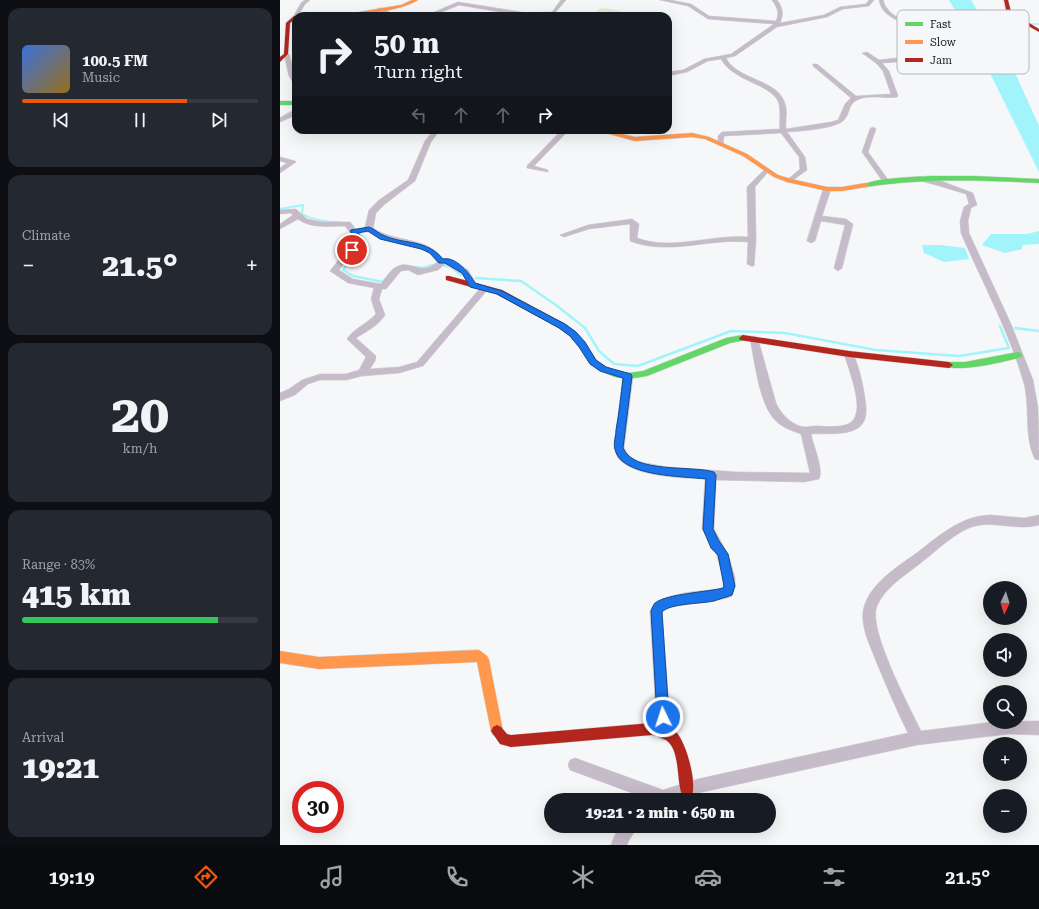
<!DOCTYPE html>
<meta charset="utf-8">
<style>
:root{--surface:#171b24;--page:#242831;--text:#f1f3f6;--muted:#9ea1a6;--line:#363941;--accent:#ea580c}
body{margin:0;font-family:"Roboto Serif",serif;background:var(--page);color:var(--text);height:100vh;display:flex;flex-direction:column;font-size:15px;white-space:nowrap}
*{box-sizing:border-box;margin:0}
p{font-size:13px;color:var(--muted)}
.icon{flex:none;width:22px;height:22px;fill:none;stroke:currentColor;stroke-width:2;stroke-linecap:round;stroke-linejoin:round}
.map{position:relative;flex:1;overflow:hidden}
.side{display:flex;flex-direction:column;gap:8px;padding:8px;background:#0d0f14;width:280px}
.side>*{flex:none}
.guide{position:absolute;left:12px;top:12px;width:380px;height:122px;border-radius:12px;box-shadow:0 4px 16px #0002;background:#171b24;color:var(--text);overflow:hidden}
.needle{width:26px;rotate:184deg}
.fabs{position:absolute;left:703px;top:581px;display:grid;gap:8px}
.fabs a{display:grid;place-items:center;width:44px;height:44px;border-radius:50%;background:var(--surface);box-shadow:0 4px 16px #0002;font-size:20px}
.speed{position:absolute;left:12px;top:781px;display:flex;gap:8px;font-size:20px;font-weight:700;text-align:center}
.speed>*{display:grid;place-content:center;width:52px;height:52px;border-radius:50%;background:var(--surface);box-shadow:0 4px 16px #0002;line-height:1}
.speed .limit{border:6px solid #d22;background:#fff;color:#111}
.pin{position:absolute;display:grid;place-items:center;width:34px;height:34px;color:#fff;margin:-17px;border:2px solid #fff;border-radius:50%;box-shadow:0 1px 4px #0007}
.me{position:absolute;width:44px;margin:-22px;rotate:356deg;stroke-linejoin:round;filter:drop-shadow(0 0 3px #0008)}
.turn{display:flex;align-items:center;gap:14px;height:84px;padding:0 16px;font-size:18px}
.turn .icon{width:52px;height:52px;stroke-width:2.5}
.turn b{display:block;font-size:28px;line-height:34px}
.lanes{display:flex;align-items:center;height:38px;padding:0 16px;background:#0003;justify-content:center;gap:20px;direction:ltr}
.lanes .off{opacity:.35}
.big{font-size:30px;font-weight:800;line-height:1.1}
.side .card{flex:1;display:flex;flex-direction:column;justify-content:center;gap:6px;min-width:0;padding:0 14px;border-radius:12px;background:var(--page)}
.side .dial{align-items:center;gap:0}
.dial b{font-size:52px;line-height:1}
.song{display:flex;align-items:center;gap:12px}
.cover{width:48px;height:48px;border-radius:6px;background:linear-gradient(135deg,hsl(220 70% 55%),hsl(40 70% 35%))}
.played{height:4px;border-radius:2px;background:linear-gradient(90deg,var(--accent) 70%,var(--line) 70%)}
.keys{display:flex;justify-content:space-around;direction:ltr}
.heat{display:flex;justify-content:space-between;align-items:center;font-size:22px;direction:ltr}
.charge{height:6px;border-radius:3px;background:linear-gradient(90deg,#34c759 83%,var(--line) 0)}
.trip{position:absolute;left:264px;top:793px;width:232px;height:40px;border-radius:20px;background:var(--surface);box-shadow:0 4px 16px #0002;font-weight:800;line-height:40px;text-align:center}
.tab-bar{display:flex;height:64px;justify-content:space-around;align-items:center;background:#090b0e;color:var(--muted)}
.tab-bar .icon{width:28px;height:28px}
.tab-bar .selected{color:var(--accent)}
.tab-bar b{font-size:18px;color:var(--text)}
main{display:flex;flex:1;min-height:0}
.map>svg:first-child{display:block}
</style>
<main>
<section class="side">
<div class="card">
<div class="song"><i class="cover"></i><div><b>100.5 FM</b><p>Music</p></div></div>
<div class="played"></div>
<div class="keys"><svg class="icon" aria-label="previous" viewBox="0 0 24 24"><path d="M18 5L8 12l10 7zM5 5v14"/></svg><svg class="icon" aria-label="pause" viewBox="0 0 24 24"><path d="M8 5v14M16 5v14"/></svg><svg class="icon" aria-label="next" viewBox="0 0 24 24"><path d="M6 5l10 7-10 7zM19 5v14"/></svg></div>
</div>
<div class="card"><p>Climate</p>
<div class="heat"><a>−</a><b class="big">21.5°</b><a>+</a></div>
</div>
<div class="card dial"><b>20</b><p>km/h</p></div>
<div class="card"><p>Range · 83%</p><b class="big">415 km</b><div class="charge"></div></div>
<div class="card"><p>Arrival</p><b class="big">19:21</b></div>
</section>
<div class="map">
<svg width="759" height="845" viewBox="0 0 759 845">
<rect width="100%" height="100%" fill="#f6f7f9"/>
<!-- green -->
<path fill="#e4edd3" d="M 321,8 L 336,10 L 355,16 L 311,16 Z"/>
<!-- water -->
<path fill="#a1f4f9" d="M 669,0 L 691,0 L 737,77 L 759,126 L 759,172 L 700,53 Z
M 759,231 L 759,244 L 742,245 L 742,249 L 725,253 L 702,245 L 711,234 L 747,234 Z
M 642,245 L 660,245 L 685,248 L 689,259 L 664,262 L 644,253 Z"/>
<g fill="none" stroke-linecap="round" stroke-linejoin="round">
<!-- stream-far2 -->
<path stroke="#a1f4f9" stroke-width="1.5" d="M 750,24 L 759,24
M 703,26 L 744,24"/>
<!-- stream-far1 -->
<path stroke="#a1f4f9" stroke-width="2" d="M 0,209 L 23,205 L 22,214 C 34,221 47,222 61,222
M 72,225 L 76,230"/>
<!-- stream -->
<path stroke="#a1f4f9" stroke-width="2.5" d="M 75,229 L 84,239 L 63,270 L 73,276 L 103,282 L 105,279
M 124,266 L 142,268 L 153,265
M 165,266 L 170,266 L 181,275
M 196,278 L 241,281 L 276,305 L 305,328 L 319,351 L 334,364 L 358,366 L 451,331 L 505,333 L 596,350 L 679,356 L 729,348 L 720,326
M 735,328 L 759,331"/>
<!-- street casing -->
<g stroke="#d4d4d5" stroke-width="1">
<path id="street" d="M 25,0 L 30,0 L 25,4 L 18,16 L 16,16 L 16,19 L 12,19 L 21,3 Z
M 281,0 L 286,0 L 274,14 L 244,16 L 179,5 L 152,16 L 145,16 L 178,2 L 247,13 L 272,12 Z
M 380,0 L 390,0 L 411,4 L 429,16 L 496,21 C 500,13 497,7 492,0 L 497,0 C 503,8 504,14 500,23 L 544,15 L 560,7 L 586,4 L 589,0 L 594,0 L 589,6 L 563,9 L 547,17 L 497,27 L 455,56 L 446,58 C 458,81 499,79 505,104 C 508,112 505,120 506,129 L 551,122 L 558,120 L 565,104 L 571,98 L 533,66 L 533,64 L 537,64 L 576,96 L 611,94 L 603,71 L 596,63 L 582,53 L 587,52 L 599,60 L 634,56 L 628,44 L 639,35 C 627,20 603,21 599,0 L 603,0 C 608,20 633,20 645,35 L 634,44 L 639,58 L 630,61 L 602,63 L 609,71 L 618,96 L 617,97 C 605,99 588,94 577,100 C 568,104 570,114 564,120 C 556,129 520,131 507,132 L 525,157 L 527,170 L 509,183 L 505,181 L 507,180 L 520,169 L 519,157 L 501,133 L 444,136 L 443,145 L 438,144 L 438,136 L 442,132 L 500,129 C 499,121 501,112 499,104 C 494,84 453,82 441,59 L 428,61 L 407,72 L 388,76 L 388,72 L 403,70 L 424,59 L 451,54 L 494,24 L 428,19 L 408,6 Z
M 98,8 L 102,8 L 116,16 L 109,16 L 98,10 Z
M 4,53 L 9,54 L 16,78 L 16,85 L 14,84 L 9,76 Z
M 16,109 L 16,115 L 0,122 L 0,118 Z
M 593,127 L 596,129 L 588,152 L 609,181 L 605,183 L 603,182 L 582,152 L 590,129 Z
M 154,130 L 160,130 L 151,142 L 135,181 L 105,204 L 96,213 L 93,228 C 115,243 147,236 163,259 L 169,259 L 188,270 L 197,285 L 193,288 L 190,287 L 182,274 L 165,264 L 158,270 L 138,275 L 128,270 L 121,271 L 106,289 L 102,289 L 99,299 L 105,315 C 98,326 87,331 76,338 L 96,356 L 95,361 L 90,369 L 119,367 L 137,362 L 202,286 L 205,285 L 209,288 L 143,366 L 119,373 L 82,376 L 66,380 L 40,380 L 28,384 L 15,395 L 0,401 L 0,393 L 9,389 L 22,380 L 40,374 L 66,374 L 79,370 L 86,357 L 67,339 C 72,330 88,323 96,314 L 91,299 L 94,288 L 68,283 L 50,271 L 75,239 L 65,226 C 50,226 30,229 18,219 L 0,229 L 0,224 L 13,215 L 11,213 L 0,214 L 0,210 L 16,209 L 27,219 L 43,222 L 70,222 L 83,239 L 59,270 L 73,279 L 101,284 C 105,279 110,270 116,267 C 131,259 141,277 157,262 L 151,255 L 143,249 L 101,239 L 88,232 L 83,232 L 79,230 L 85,227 L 89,210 L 99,200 L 128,180 L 145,141 Z
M 282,130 L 289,130 L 254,166 L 268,170 L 268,172 L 247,168 L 247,166 Z
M 0,157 L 15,161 L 16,162 L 0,173 L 0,168 L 7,163 L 0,161 Z
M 486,169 L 489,171 L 475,187 L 476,240 L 474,266 L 471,266 L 467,264 L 468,242 C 428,238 389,256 350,241 L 350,224 L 309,229 L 284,237 L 280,235 L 308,225 L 352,219 L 359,224 L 357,238 C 392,251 431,234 468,237 L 467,187 L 484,170 Z
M 639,177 L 661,181 L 693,193 L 697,205 L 691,208 L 688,221 L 689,233 L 731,324 L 753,380 L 758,408 L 759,460 L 755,459 C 743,435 751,405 743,380 C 728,329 702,282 681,233 L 680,221 L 684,207 L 689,204 L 686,194 L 656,185 L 637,180 L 635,179 Z
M 544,187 L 547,187 L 551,189 L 542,216 L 566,219 L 573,224 L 562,268 L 558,271 L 554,268 L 565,225 L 541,221 L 535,241 L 531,243 L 527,241 Z
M 474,336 L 478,339 L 496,403 C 500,413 513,427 526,427 C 528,427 532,426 535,426 C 545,426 570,430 575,417 C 582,402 569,370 564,354 L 569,351 C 578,353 587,402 586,412 C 586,418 583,425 578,428 C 565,436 546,433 531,434 C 533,445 544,469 539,479 L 524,482 L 436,480 L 434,529 L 448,554 L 455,577 L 455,586 L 452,596 L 448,598 L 392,607 L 384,610 L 382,613 L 391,733 L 389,738 L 384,740 L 379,738 L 377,733 L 370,611 C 379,591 423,592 443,588 L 443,577 L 437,556 L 422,529 L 425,479 C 403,478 359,477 341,461 C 337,458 336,453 334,448 L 343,376 L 348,373 L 353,376 L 344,448 L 349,456 L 359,462 L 388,467 L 456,472 L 530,473 L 521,434 C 513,431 503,428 496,421 C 479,405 475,362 470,339 Z
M 710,515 L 744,518 L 759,515 L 759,525 C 738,531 716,521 695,526 C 678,530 656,551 642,562 C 627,574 605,587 597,606 C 587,628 630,708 641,731 L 713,722 L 759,721 L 759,735 L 728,734 L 637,745 L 418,793 L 397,800 L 371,800 L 290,770 L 288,765 L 290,760 L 295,758 L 383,790 L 418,779 L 628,733 C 616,709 606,685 596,661 C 591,648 584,634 583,620 C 582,612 584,606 587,599 C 598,578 620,565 638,552 C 660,535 681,516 710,515 Z
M 339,826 L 357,826 C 355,833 349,838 347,845 L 331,845 Z"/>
</g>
<!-- fast casing -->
<g stroke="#d4d4d5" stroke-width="1">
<path id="fast" d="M 0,101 L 16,101 L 16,105 L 0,105 Z
M 650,176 L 694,176 L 759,179 L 759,183 C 701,180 644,178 586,187 L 583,185 C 593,178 636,177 650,176 Z
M 463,335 L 467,338 L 466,340 L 450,343 L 367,376 L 348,379 L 335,377 L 320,371 L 310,364 L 299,346 L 303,343 L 306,344 L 316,360 L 326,367 L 336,371 L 348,373 L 363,371 L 446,338 Z
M 738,352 L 741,353 L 742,355 L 741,357 C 729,361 672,374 665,365 L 669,362 L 685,362 Z"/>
</g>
<!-- slow casing -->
<g stroke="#d4d4d5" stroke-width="1">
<path id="slow" d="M 132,0 L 138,0 C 122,11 75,16 55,16 L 121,5 Z
M 315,130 L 325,130 L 355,137 L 412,133 L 429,137 L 467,154 L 498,175 L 511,179 L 547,187 L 562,187 L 586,183 L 589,185 L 586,187 L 562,191 L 547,191 L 507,182 L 494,177 L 463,156 L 425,139 L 412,137 L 355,141 Z
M 199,650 L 207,656 L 209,660 L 223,731 L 221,735 L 217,737 L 213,735 L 211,731 L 197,662 L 39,669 L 0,663 L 0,651 L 39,657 Z"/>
</g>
<!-- jam casing -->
<g stroke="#d4d4d5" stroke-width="1">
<path id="jam" d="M 724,0 L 728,0 L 731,12 L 759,29 L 759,32 L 727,14 Z
M 14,16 L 17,16 L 16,16 L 16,19 L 10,23 L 8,54 L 0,62 L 0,57 L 4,54 L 6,23 Z
M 166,276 L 169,276 L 222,290 L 285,324 L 296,332 L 307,346 L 303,349 L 300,348 L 290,336 L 279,328 L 216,294 L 166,280 Z
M 463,335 L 569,351 L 669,362 L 673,365 L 669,368 L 569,357 L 460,340 L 459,338 Z
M 372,723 C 380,725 390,726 396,732 C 406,742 417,782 412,795 L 407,797 L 402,795 C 396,780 401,747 384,739 C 381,737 376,736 372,735 L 231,747 L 220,744 L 211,731 L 213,727 L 217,725 L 221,727 L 227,734 L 231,735 Z"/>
</g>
<!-- street -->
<use href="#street" fill="#c6bcc9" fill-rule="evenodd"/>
<!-- fast -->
<use href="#fast" fill="#63d668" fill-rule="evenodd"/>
<!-- slow -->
<use href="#slow" fill="#ff974d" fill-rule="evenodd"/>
<!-- jam -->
<use href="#jam" fill="#b3261e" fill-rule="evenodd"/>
</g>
<!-- route -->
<path fill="#1a73e8" stroke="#114b97" d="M 89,227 C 95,229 99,234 105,236 C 127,245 146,239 163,259 C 176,256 190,274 195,283 L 222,291 L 285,324 L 296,332 L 305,342 L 316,360 L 326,367 L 351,374 L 352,376 L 343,448 C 354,474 411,465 434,472 L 436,475 L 433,529 L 439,541 L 448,554 L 455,586 L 452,595 C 446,597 440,599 434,601 C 421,604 390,603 382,612 L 389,717 L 388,722 L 383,724 L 379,722 L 377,717 L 371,611 C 372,609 373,605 375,603 C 386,594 428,592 443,588 L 444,586 L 438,555 L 431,548 L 423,529 L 426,479 C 403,476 340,477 335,449 C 333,443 336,436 336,430 C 339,413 341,396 343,378 L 320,371 L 310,364 L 299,347 L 290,336 L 279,328 L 217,294 L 190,287 L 182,273 L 165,263 L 159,263 L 150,253 L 141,249 L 100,239 L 88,231 L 78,233 L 83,239 L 74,252 L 69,252 L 68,250 L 76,239 L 70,231 L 71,230 Z"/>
<!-- legend -->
<rect x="617" y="10" width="132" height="64" rx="6" fill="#f5f7fa" stroke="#b4b6b8" stroke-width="1"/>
<rect x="625" y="22" width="18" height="4" fill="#63d668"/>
<rect x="625" y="40" width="18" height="4" fill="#ff974d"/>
<rect x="625" y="58" width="18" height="4" fill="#b3261e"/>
<g font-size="11" fill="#1d1e1f">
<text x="650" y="28">Fast</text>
<text x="650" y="46">Slow</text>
<text x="650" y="64">Jam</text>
</g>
</svg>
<div class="fabs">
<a><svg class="needle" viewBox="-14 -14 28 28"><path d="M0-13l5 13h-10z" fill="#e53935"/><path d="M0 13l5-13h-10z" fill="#9ea1a6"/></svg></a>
<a><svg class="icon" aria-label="sound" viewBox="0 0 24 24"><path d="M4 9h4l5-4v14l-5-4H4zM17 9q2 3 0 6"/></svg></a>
<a><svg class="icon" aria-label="search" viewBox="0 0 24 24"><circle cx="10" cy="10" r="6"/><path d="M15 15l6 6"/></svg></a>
<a>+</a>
<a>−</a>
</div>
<div class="speed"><div class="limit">30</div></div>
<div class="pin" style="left:72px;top:250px;background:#d93025"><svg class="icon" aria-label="arrive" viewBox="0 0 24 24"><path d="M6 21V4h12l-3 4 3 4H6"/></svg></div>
<svg class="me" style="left:383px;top:717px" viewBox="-20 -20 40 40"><circle r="17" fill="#1a73e8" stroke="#fff" stroke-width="3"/><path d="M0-11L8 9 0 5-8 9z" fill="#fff"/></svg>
<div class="trip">19:21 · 2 min · 650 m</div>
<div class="guide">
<div class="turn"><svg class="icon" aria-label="right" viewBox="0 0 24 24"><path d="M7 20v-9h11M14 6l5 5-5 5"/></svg><div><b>50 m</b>Turn right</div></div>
<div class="lanes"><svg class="icon off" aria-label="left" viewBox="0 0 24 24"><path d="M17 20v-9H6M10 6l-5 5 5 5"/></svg><svg class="icon off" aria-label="ahead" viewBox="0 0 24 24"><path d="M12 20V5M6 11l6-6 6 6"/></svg><svg class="icon off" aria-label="ahead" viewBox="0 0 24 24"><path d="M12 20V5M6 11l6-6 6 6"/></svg><svg class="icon" aria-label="right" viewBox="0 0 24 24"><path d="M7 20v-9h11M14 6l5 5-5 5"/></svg></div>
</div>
</div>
</main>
<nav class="tab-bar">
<b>19:19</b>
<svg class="icon selected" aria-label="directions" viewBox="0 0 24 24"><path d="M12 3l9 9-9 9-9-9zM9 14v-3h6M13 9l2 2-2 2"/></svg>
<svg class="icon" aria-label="music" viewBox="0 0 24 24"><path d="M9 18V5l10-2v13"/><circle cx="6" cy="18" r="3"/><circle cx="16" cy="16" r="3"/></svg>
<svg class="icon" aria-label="phone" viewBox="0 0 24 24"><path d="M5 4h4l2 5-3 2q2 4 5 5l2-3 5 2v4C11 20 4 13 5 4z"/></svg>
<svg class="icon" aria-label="climate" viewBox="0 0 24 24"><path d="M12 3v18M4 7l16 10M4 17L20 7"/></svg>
<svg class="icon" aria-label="car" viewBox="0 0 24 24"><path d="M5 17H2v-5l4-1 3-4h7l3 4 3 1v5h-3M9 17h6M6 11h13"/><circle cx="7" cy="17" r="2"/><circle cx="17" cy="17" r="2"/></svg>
<svg class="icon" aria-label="filters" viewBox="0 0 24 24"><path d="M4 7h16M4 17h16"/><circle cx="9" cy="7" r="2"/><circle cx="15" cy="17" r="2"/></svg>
<b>21.5°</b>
</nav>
